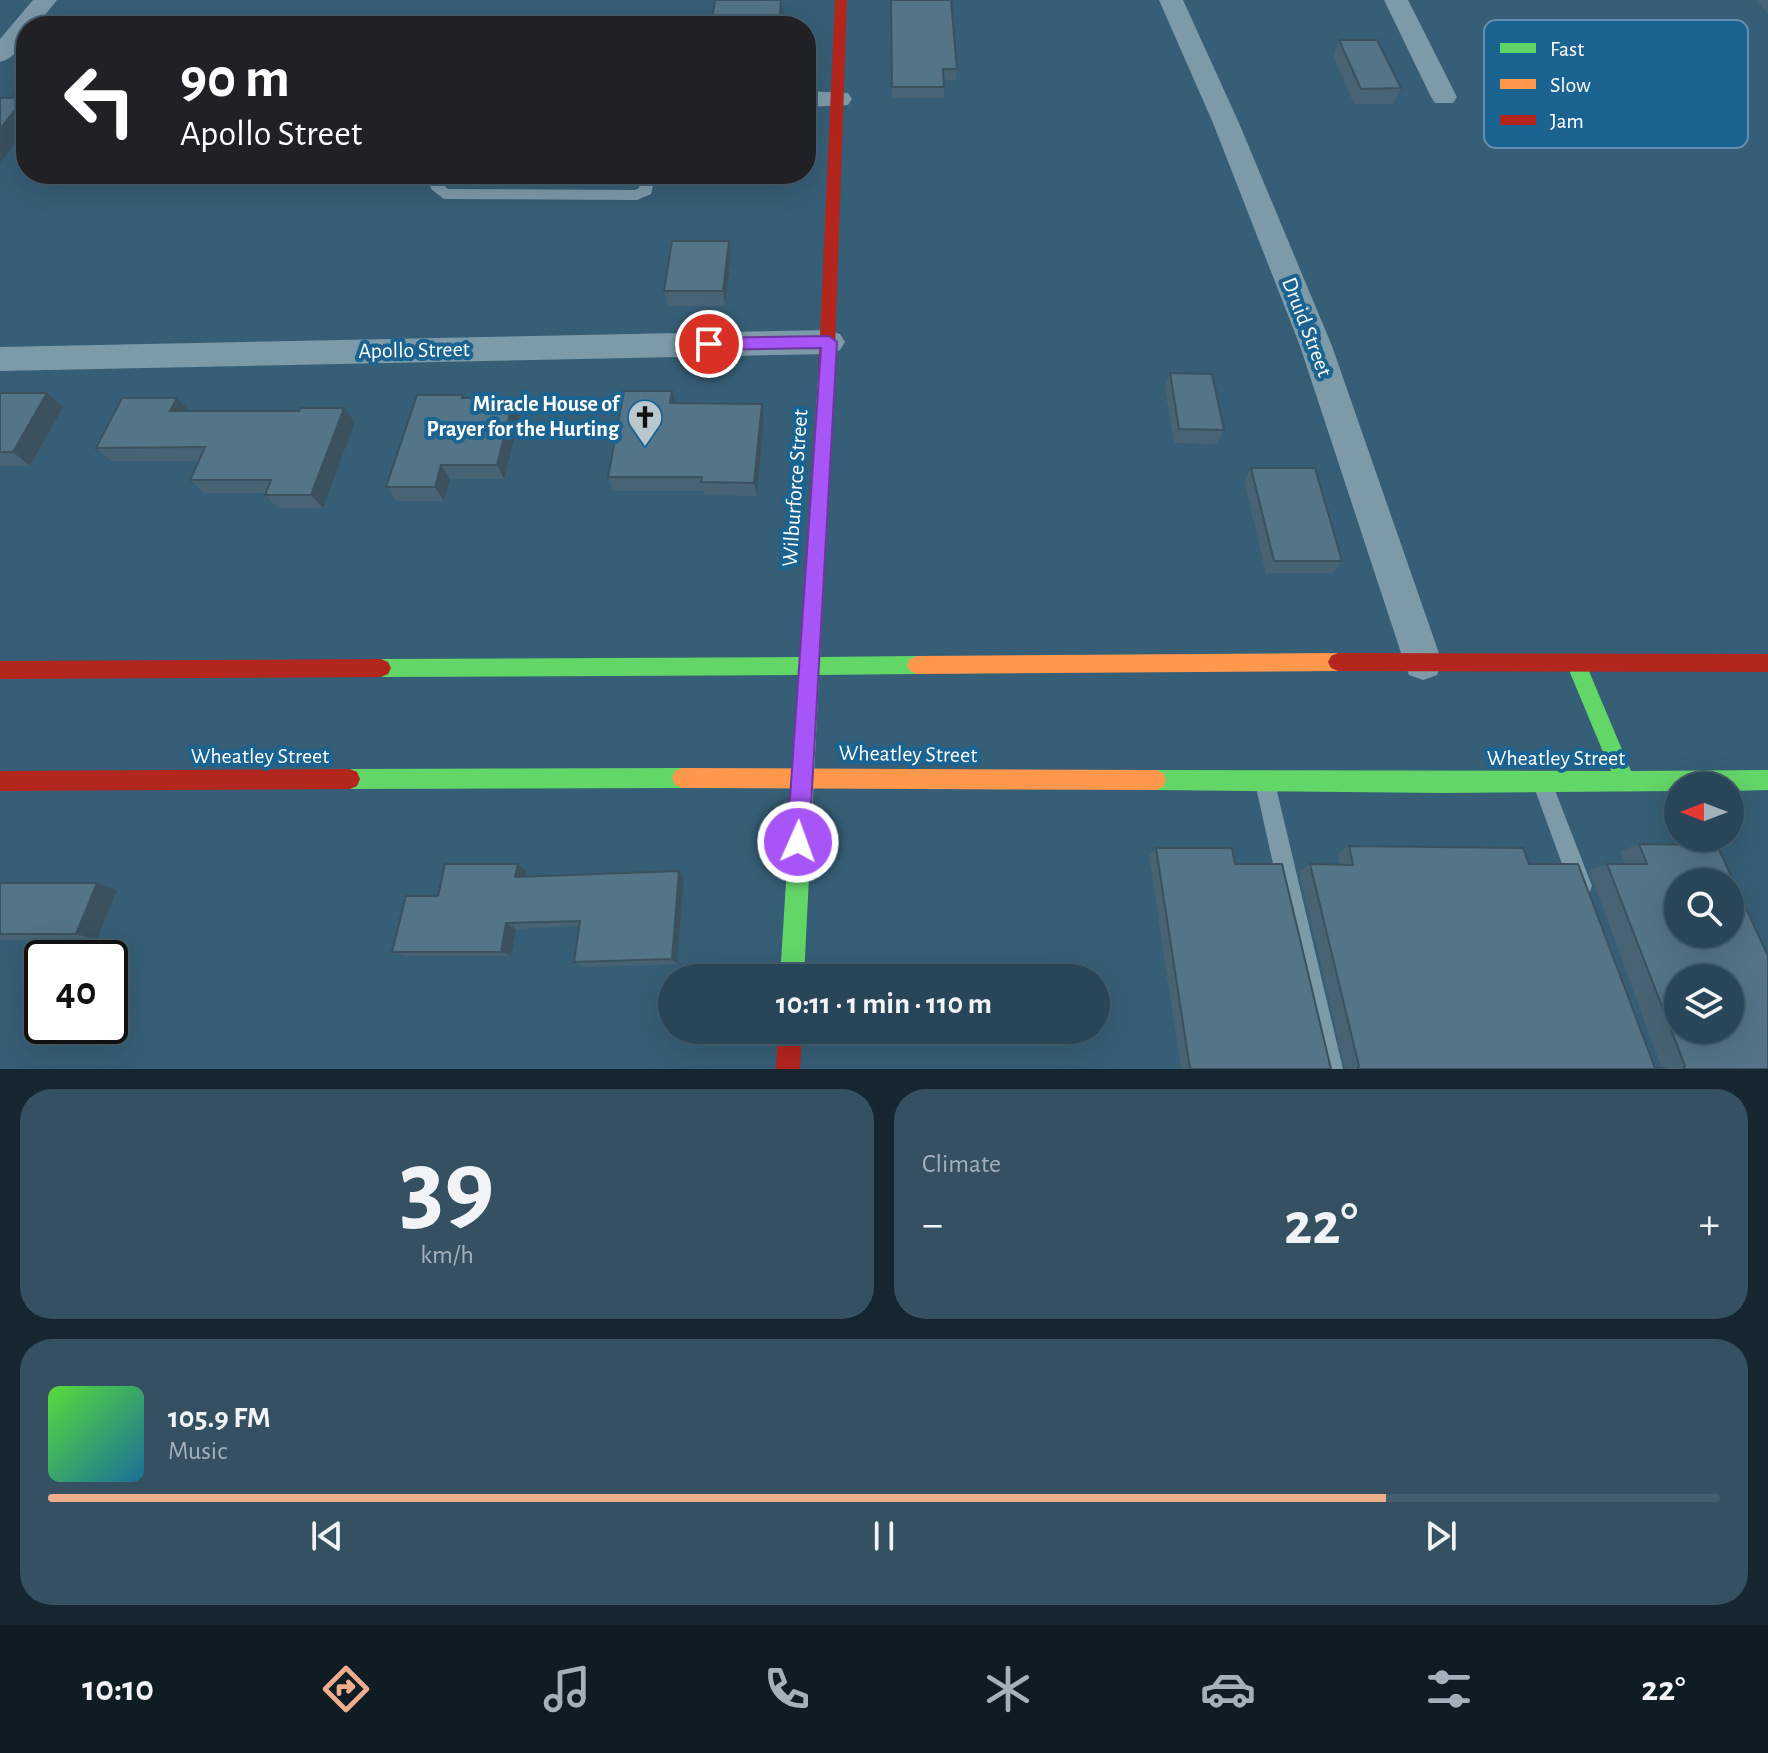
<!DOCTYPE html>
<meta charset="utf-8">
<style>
:root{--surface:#284658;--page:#345061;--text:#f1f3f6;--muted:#a5b1ba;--line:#445e6e;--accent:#eead8d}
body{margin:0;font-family:"Alegreya Sans",sans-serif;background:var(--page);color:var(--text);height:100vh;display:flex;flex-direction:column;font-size:30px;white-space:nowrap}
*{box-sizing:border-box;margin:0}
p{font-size:26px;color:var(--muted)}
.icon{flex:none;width:44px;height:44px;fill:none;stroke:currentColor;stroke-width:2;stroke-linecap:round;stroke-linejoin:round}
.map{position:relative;height:1069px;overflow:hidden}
.drawer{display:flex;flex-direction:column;gap:20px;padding:20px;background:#162630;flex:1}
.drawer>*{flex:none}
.banner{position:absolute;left:16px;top:16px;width:800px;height:168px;border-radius:32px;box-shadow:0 8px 32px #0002,0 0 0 2px var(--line);background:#202124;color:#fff;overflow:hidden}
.needle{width:52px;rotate:270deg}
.controls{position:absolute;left:1664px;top:772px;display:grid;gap:16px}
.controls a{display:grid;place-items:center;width:80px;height:80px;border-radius:50%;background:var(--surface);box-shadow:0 8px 32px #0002,0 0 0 2px var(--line);font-size:40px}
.speed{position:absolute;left:24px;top:940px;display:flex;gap:16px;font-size:40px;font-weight:700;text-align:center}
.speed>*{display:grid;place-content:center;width:104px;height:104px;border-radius:50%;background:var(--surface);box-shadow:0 8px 32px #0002,0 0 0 2px var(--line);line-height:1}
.speed .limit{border:4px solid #111;border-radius:12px;background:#fff;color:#111}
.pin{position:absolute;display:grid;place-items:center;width:68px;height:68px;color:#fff;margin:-34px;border:4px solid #fff;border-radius:50%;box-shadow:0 2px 8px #0007}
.me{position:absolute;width:88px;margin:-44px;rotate:2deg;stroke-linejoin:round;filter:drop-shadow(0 0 6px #0008)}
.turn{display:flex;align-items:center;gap:28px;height:168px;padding:0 32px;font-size:36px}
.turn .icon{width:104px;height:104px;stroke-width:2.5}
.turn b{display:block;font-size:56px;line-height:68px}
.big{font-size:60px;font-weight:700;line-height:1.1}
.drawer .card{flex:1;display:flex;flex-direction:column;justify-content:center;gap:12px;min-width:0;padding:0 28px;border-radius:32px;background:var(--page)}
.drawer .dial{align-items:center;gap:0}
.dial b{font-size:104px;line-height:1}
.song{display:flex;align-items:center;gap:24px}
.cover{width:96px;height:96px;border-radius:12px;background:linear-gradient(135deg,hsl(110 70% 55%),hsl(200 70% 35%))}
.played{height:8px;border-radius:4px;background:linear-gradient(90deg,var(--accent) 80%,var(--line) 80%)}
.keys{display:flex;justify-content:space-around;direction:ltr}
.heat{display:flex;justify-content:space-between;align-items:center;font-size:44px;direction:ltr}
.drawer .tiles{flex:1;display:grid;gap:20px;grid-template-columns:1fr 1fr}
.card:last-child{grid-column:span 2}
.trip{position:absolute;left:658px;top:964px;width:452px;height:80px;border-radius:40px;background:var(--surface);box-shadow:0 8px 32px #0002,0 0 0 2px var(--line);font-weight:700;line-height:80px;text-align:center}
.tab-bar{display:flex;height:128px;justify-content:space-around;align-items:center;background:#101c23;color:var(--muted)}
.tab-bar .icon{width:56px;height:56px}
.tab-bar .on{color:var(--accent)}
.tab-bar b{font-size:36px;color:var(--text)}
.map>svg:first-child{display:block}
</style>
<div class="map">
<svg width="1768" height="1069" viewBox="0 0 1768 1069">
<rect width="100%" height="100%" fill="#365e76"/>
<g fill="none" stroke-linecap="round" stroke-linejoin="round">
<!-- lane -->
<path fill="#7d9aa9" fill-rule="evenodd" d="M 428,174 L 442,174 L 443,185 L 448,189 L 635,190 L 639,188 L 642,174 L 656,174 L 651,194 L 637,200 L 444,199 L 431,189 Z
M 1265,773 L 1272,776 L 1275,783 L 1343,1069 L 1319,1069 L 1255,783 L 1258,776 Z
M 1544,777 L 1551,780 L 1592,886 L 1589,894 L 1581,897 L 1573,894 L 1534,787 L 1537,780 Z"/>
<!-- street -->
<path fill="#7d9aa9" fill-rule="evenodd" d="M 33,0 L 57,0 L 36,26 L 26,26 C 26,42 16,58 0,62 L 0,39 Z
M 1159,0 L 1183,0 L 1239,123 L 1332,346 L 1442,662 L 1437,675 L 1423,680 L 1409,675 L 1404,662 L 1300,346 L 1213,123 Z
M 1384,0 L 1408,0 L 1457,97 L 1453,103 L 1435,103 L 1431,97 Z
M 806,91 L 848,93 L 852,99 L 848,105 L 806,107 Z
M 829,330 L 840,334 L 845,342 L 840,350 L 829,354 L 0,371 L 0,347 Z"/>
<!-- fast -->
<path fill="#63d668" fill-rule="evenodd" d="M 826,373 L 834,379 L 820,657 L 917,656 L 924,659 L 927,665 L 924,671 L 917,674 L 819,675 L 804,978 L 780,978 L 799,675 L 381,677 L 374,674 L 371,668 L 374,662 L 381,659 L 801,657 L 818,379 Z
M 1576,654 L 1583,657 L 1631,771 L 1768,770 L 1768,790 L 1730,791 L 1730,786 L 1678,786 L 1678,791 L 1444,793 L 1156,790 L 1149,787 L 1146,780 L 1149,773 L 1156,770 L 1611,771 L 1566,663 L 1569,657 Z
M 682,768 L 689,771 L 692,778 L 689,785 L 682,788 L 350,789 L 343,786 L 340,779 L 343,772 L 350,769 Z"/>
<!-- slow -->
<path fill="#ff974d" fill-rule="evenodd" d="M 1338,653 L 1345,656 L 1348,662 L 1345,668 L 1338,671 L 917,674 L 910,671 L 907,665 L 910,659 L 917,656 Z
M 682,768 L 1156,770 L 1163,773 L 1166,780 L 1163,787 L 1156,790 L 682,788 L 675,785 L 672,778 L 675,771 Z"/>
<!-- jam -->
<path fill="#b3261e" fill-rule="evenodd" d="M 835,0 L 847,0 L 834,379 L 826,385 L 818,379 Z
M 1338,653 L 1768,654 L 1768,672 L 1338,671 L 1331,668 L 1328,662 L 1331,656 Z
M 381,659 L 388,662 L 391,668 L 388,674 L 381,677 L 0,679 L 0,661 Z
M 350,769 L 357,772 L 360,779 L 357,786 L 350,789 L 0,791 L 0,771 Z
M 778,1030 L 802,1030 L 800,1069 L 776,1069 Z"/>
</g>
<!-- wall -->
<path fill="#486474" d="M 891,0 L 957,69 L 956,80 L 944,80 L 944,98 L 892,98 Z
M 1756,0 L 1768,0 L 1768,14 Z
M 1339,40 L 1401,88 L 1393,104 L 1354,104 L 1333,56 Z
M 731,256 L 725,306 L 668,306 L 664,291 Z
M 1170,373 L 1224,430 L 1217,444 L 1174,443 L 1165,387 Z
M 0,393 L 63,407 L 30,466 L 0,466 Z
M 463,395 L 465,398 L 521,412 L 504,479 L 450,479 L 444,501 L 396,501 L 386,487 Z
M 177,398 L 189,411 L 355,422 L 323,508 L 277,508 L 265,495 L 266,493 L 204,493 L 190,480 L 199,461 L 111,461 L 96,448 Z
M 676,403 L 762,404 L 764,418 L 757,496 L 705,495 L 704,491 L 613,491 L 608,477 Z
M 1251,468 L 1342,561 L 1333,573 L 1266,573 L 1244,482 Z
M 1639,844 L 1768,1069 L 1345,1069 L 1299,871 L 1310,864 L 1340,865 L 1338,853 L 1349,846 L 1529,864 L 1655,1068 L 1662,1069 L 1589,870 L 1607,864 L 1625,864 L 1620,851 Z
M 1156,848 L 1235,864 L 1331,1069 L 1181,1069 L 1149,856 Z
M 527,871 L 526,876 L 679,871 L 684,878 L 677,964 L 583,967 L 574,962 L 579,926 L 516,929 L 511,956 L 405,956 L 392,952 L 438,896 Z
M 0,883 L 117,890 L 97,940 L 0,940 Z"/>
<!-- shaded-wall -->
<path fill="#3b515e" d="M 781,0 L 783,10 L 781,26 L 779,26 Z
M 26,96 L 26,128 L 0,163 L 0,129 Z
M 729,241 L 731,256 L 725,306 L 723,291 Z
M 672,391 L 676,405 L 670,403 Z
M 47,393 L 63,407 L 30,466 L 13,452 Z
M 177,398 L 190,412 L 170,411 Z
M 514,398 L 521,412 L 504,479 L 497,465 Z
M 762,404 L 764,418 L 757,496 L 754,483 Z
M 344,408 L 355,422 L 323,508 L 311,495 Z
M 441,465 L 450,479 L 444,501 L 435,487 Z
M 518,864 L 527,871 L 525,883 L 515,877 Z
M 679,871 L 684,878 L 677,964 L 672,959 Z
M 97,883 L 117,890 L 97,940 L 76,934 Z
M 506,923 L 516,929 L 511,956 L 501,952 Z"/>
<!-- building -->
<path fill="#547487" stroke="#3b515e" stroke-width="2" fill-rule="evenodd" d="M 715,0 L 781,0 L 779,26 L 711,26 Z
M 891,0 L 951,0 L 957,69 L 943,69 L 944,87 L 892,87 Z
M 1339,40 L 1377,40 L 1401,88 L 1361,89 Z
M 16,88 L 26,96 L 0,129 L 0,98 L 13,98 Z
M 672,241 L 729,241 L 723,291 L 664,291 Z
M 1170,373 L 1212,374 L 1224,430 L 1179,429 Z
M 624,391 L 672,391 L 670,403 L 762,404 L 754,483 L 701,482 L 702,477 L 608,477 Z
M 0,393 L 47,393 L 13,452 L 0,452 Z
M 417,395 L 463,395 L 462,398 L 514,398 L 497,465 L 441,465 L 435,487 L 386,487 Z
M 122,398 L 177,398 L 170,411 L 299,411 L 301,408 L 344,408 L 311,495 L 265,495 L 271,480 L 190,480 L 205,447 L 96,448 Z
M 1251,468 L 1315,468 L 1342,561 L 1274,561 Z
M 1639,844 L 1717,845 L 1768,956 L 1768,1069 L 1683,1069 L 1685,1066 L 1607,864 L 1647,864 ZM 1678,882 L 1730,882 L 1730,934 L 1678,934 ZM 1678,978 L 1730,978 L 1730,1030 L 1678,1030 Z
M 1349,846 L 1523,848 L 1529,864 L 1578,864 L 1655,1068 L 1667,1069 L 1357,1069 L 1359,1066 L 1310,864 L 1353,865 Z
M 1156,848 L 1232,848 L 1235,864 L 1282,864 L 1331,1069 L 1190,1069 Z
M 445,864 L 518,864 L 515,877 L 679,871 L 672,959 L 574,962 L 580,921 L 506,923 L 501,952 L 392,952 L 406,896 L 438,896 Z
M 0,883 L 97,883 L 76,934 L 0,934 Z"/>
<!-- route -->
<path fill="#a855f7" stroke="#6d37a1" stroke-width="2" d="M 829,336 L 837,342 L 809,842 L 806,850 L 798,853 L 790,850 L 787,842 L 821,348 L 709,350 L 701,344 L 709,338 Z"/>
<!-- icons -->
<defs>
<g id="church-pin" transform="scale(1.8)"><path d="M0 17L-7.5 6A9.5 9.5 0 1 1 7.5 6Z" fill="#b9c7cf" stroke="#1b6491"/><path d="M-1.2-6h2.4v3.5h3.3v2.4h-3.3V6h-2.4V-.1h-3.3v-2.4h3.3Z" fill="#111"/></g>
</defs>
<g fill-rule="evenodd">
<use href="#church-pin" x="645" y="417"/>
</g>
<g text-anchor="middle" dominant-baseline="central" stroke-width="8" stroke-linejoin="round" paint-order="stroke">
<!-- street labels -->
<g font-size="22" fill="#fff" stroke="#1b6491">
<text transform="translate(1307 327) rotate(69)">Druid Street</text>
<text transform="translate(414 350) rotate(-1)">Apollo Street</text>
<text transform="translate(795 488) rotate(-86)">Wilburforce Street</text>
<text transform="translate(908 754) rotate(1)">Wheatley Street</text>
<text x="260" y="756">Wheatley Street</text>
<text x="1556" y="758">Wheatley Street</text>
</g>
<!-- poi labels -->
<g font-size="22" font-weight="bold" fill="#fff" stroke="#1b6491" text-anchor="end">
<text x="619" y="404">Miracle House of<tspan x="619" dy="25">Prayer for the Hurting</tspan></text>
</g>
</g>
<!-- legend -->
<rect x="1484" y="20" width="264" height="128" rx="12" fill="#1b6491" stroke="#5f92b2" stroke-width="2"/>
<rect x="1500" y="43" width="36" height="10" fill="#63d668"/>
<rect x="1500" y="79" width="36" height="10" fill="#ff974d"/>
<rect x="1500" y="115" width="36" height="10" fill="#b3261e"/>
<g font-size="22" fill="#fff">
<text x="1550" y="56">Fast</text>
<text x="1550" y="92">Slow</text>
<text x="1550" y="128">Jam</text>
</g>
</svg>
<div class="controls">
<a><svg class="needle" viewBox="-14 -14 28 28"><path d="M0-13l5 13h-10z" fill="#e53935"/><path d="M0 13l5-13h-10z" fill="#a5b1ba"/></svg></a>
<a><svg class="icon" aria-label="search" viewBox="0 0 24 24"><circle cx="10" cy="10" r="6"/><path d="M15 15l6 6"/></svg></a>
<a><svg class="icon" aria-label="layers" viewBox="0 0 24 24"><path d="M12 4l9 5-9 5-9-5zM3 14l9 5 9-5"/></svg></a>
</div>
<div class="speed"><div class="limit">40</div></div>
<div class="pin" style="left:709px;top:344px;background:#d93025"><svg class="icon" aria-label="arrive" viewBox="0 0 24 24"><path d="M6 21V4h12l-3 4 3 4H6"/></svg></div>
<svg class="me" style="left:798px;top:842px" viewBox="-20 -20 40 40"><circle r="17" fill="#a855f7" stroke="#fff" stroke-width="3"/><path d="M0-11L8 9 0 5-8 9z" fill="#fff"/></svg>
<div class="trip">10:11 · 1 min · 110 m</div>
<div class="banner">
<div class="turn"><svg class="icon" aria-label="left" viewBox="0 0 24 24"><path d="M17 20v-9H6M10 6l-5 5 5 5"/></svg><div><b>90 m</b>Apollo Street</div></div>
</div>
</div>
<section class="drawer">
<div class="tiles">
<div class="card dial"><b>39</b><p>km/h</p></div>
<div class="card"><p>Climate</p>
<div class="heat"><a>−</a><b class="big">22°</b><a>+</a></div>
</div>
<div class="card">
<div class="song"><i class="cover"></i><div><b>105.9 FM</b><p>Music</p></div></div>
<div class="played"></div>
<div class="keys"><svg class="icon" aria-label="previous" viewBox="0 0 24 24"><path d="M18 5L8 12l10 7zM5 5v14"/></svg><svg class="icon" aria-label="pause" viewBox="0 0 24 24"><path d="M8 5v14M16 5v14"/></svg><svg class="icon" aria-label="next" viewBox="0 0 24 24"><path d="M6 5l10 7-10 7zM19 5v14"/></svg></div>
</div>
</div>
</section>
<nav class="tab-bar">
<b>10:10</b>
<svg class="icon on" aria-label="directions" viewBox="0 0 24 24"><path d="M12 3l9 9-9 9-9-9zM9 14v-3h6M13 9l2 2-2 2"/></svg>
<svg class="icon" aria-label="music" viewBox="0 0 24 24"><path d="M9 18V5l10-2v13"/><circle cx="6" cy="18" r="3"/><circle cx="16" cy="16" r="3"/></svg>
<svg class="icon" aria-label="phone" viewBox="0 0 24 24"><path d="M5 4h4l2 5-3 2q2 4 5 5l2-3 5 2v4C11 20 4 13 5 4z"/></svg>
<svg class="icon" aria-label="climate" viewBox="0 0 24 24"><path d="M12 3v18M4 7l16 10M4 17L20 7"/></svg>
<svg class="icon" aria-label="car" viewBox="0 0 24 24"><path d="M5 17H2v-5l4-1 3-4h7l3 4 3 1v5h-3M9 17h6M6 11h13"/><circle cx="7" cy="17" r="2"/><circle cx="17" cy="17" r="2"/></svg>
<svg class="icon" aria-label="filters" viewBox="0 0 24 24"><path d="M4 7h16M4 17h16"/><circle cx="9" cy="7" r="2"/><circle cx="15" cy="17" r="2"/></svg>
<b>22°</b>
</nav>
